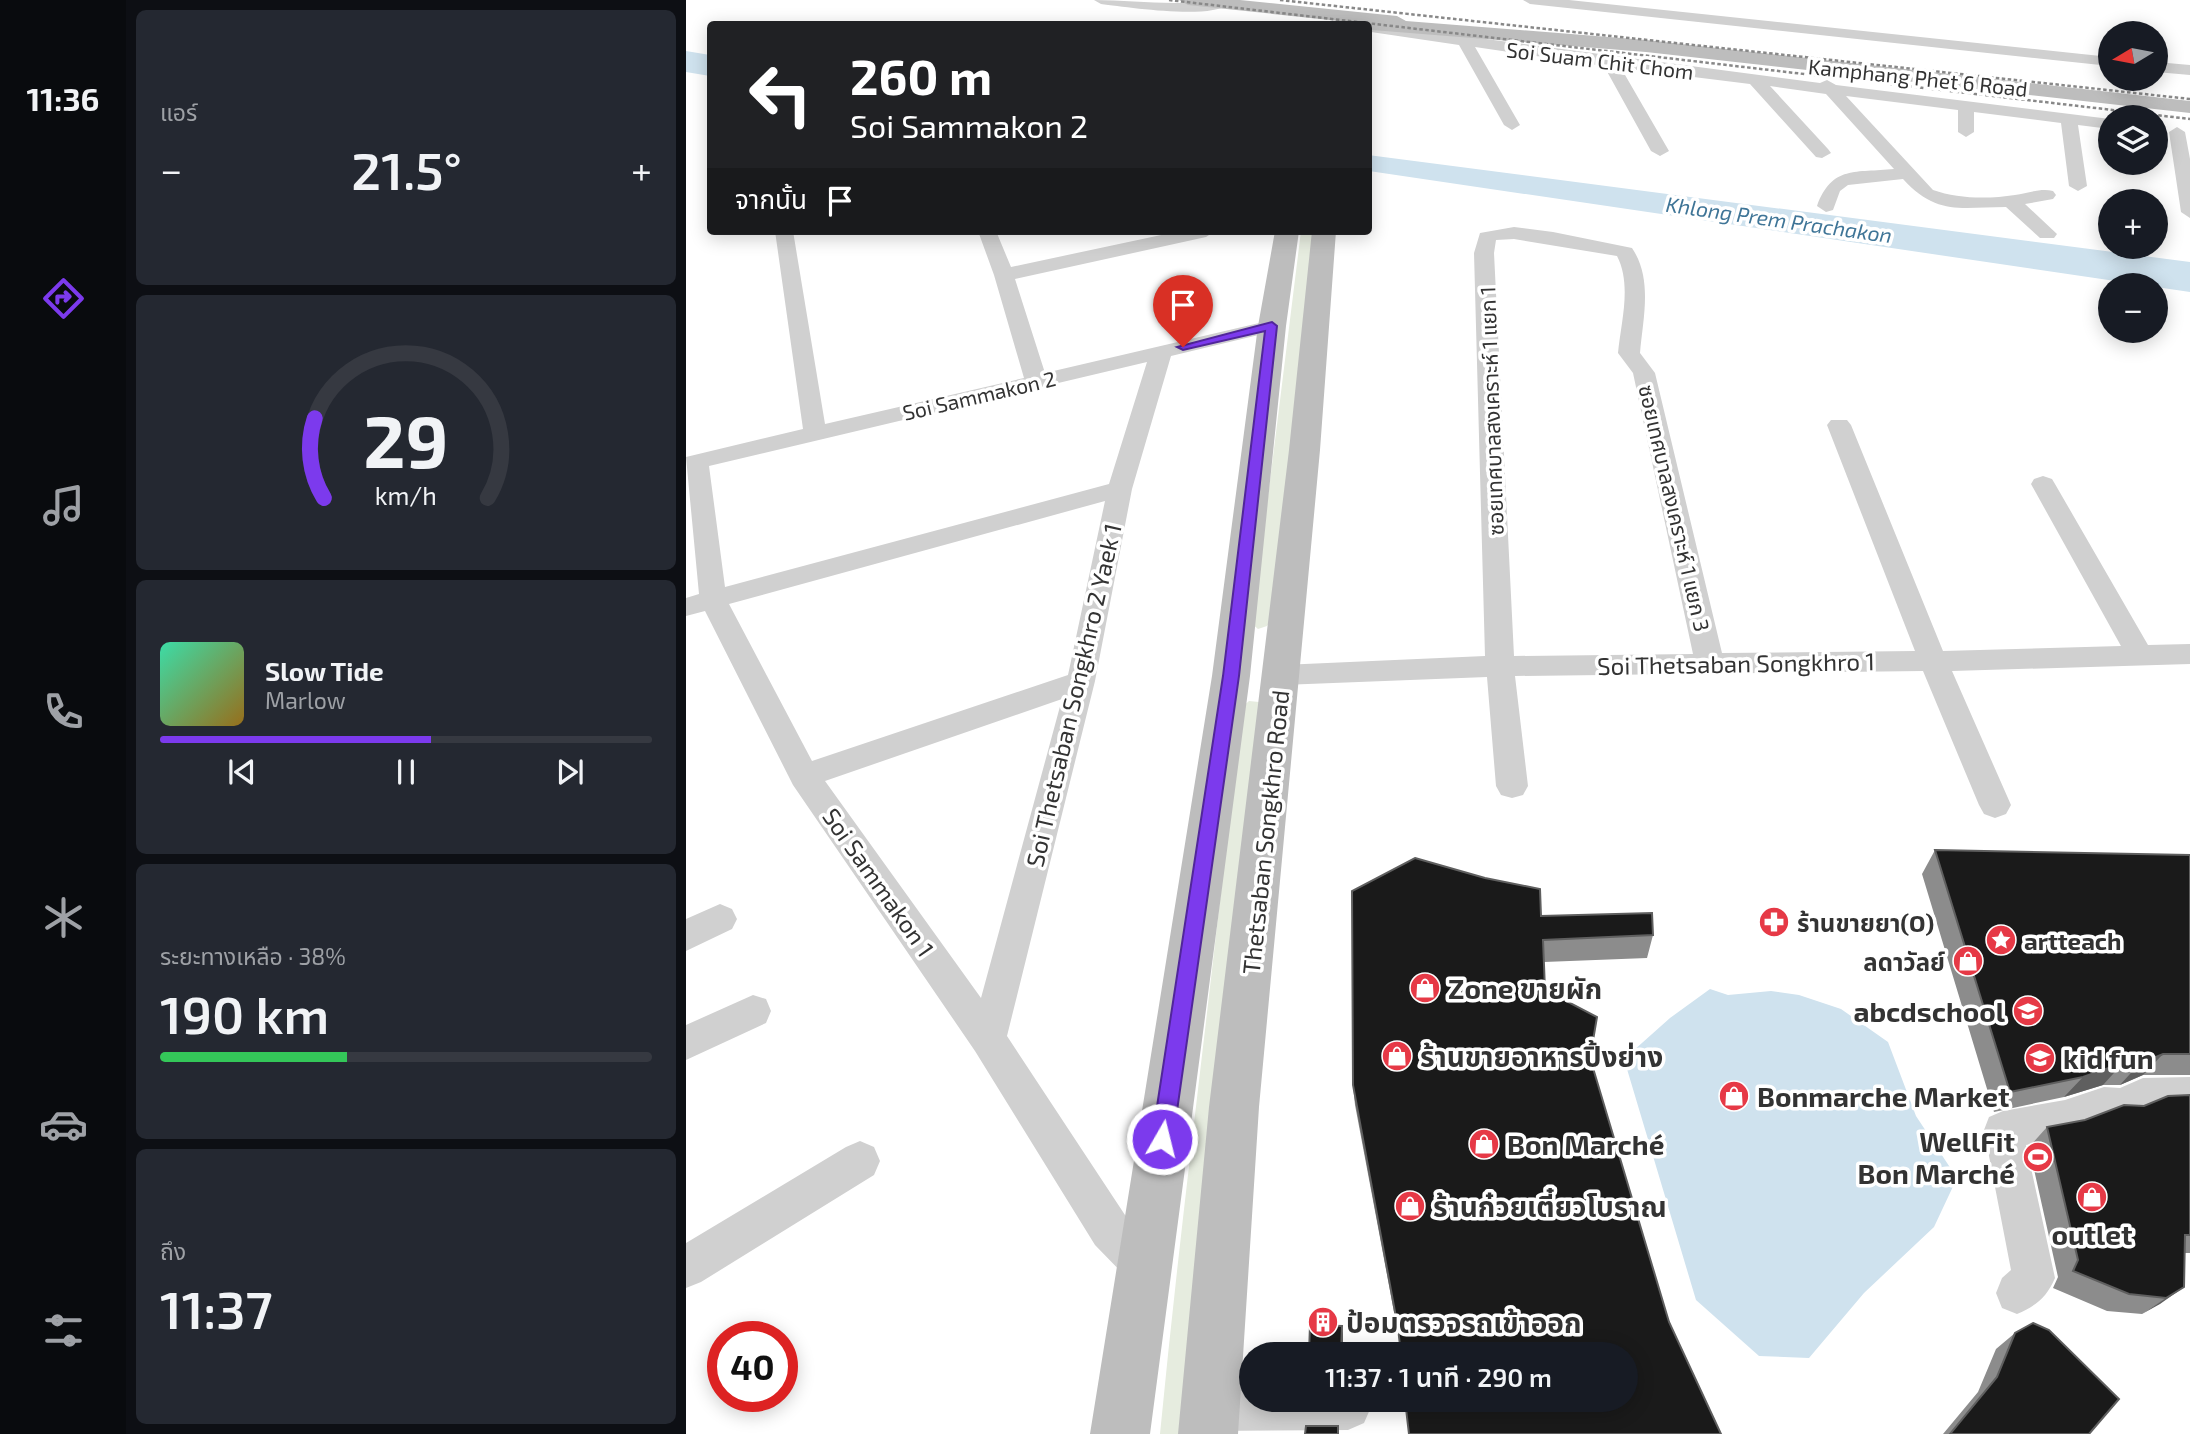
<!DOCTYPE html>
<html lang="th">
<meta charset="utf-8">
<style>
:root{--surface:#171b24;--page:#242831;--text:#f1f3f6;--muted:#9ea1a6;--line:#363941;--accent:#7c3aed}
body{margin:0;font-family:"Exo 2","Noto Sans Thai",sans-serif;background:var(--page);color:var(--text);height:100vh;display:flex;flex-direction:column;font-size:26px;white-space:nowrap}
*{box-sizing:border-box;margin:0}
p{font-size:23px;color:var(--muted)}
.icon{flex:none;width:38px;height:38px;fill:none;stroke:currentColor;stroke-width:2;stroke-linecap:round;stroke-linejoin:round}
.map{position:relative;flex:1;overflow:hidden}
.sheet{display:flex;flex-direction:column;gap:10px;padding:10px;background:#0d0f14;width:560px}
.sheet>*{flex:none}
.guide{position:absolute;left:21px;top:21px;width:665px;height:214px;border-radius:7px;box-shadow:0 4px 18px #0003;background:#202124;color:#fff;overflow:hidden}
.needle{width:46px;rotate:260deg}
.buttons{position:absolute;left:1412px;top:21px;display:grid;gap:14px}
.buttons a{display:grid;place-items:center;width:70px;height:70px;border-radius:50%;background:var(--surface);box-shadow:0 4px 18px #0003;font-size:35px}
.speed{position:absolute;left:21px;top:1321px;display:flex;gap:14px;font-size:35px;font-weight:700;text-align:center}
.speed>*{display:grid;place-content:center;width:91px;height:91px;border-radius:50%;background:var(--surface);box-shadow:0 4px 18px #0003;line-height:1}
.speed .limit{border:10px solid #d22;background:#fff;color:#111}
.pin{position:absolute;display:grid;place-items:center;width:60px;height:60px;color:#fff;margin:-72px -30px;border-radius:50% 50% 50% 0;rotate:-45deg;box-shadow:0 0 7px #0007}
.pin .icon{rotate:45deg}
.me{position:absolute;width:77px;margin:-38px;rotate:8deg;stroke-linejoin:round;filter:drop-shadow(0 0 5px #0008)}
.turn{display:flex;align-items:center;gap:24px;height:147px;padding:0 28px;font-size:32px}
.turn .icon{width:91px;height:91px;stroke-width:2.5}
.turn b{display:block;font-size:49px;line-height:60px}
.then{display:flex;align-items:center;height:66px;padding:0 28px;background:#0003;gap:14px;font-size:26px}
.big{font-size:52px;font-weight:600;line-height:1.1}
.sheet .widget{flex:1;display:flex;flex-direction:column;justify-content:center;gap:10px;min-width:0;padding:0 24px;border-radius:10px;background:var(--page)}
.sheet .dial{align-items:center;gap:0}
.dial svg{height:182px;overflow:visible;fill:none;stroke:var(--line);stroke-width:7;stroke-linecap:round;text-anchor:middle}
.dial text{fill:var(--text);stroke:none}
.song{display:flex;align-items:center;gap:21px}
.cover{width:84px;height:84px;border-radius:10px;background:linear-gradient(135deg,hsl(160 70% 55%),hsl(40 70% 35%))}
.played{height:7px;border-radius:4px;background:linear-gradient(90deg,var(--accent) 55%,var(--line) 55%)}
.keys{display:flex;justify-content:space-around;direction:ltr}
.heat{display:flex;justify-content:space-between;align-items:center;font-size:38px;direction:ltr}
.charge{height:10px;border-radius:5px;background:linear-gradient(90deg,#34c759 38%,var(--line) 0)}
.trip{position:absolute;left:553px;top:1342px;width:399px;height:70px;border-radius:35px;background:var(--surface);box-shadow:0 4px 18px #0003;font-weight:600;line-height:70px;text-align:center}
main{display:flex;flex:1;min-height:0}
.tabs{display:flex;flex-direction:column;width:126px;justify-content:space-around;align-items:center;background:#090b0e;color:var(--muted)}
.tabs .icon{width:49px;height:49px}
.tabs .current{color:var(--accent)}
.tabs b{font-size:32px;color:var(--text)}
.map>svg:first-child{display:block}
</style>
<main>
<nav class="tabs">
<b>11:36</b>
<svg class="icon current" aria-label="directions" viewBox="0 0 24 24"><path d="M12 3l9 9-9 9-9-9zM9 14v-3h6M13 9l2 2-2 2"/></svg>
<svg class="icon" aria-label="music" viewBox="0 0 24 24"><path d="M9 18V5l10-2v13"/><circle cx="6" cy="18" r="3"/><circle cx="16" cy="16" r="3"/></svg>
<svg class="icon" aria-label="phone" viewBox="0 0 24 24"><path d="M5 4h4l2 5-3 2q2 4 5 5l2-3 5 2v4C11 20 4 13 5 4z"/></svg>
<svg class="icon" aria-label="climate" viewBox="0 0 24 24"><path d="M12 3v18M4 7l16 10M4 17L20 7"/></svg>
<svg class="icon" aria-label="car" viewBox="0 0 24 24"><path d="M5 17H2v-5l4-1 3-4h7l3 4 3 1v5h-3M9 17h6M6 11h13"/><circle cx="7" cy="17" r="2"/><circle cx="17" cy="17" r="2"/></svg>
<svg class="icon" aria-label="filters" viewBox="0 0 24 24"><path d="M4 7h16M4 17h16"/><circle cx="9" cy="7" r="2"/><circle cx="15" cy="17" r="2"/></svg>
</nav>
<section class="sheet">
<div class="widget"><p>แอร์</p>
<div class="heat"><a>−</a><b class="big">21.5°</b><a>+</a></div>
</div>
<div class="widget dial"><svg viewBox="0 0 100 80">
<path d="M14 69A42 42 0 1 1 86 69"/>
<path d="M14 69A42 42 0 0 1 10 34" stroke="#7c3aed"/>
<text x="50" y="56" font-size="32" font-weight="700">29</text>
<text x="50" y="72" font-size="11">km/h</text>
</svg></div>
<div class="widget">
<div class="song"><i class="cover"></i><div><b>Slow Tide</b><p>Marlow</p></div></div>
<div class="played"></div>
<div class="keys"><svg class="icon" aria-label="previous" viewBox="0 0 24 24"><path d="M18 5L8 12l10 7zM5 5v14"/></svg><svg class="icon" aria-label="pause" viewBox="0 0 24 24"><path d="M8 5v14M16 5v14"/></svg><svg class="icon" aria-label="next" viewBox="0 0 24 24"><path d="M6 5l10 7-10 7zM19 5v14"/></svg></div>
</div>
<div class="widget"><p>ระยะทางเหลือ · 38%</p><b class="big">190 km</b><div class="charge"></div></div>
<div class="widget"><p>ถึง</p><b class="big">11:37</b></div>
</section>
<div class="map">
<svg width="1504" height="1434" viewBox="0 0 1504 1434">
<rect width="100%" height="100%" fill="#fff"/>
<!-- green -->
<path fill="#e6ecdf" d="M 615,231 L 627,231 L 586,619 L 581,626 L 572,629 L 564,622 L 570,594 Z
M 563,701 L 573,702 L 500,1434 L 474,1434 C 497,1195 530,958 553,720 L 555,708 Z"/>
<!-- water -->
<path fill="#cfe2ee" d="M 0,51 L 24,55 L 24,76 L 0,72 Z
M 682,155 L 1504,262 L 1504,292 L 683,171 Z
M 1024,989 L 1042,995 L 1085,991 L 1113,995 L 1155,1009 L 1202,1042 L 1230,1116 L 1271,1178 L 1248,1227 L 1178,1293 L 1123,1358 L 1073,1356 L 1010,1300 L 938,1059 L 984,1018 Z"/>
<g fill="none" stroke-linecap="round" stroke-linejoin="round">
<!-- street -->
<path fill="#d0d0d0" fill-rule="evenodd" d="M 408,0 C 442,0 478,5 512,2 C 522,1 535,0 543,4 C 524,20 441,7 415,4 Z
M 837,0 L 883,0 L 1424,57 L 1424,66 L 844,4 Z
M 682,24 L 685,24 L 1134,83 L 1141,80 L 1150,85 L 1424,119 L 1424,129 L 1392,125 L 1401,186 L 1392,191 L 1383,186 L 1375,123 L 1288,112 L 1288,132 L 1280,137 L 1272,132 L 1272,110 L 1160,96 L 1247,190 C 1272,199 1303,199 1329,195 C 1342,193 1355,188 1367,191 L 1370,195 L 1367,199 L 1339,204 L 1371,234 L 1368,238 L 1354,238 L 1320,207 C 1274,207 1251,216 1217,179 L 1162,185 L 1154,191 L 1147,210 L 1140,212 L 1131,206 C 1146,165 1170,173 1208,169 L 1140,94 L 1084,86 L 1142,149 L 1145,153 L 1136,158 L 1130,157 L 1064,84 L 935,68 L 983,151 L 974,156 L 965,151 L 918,66 L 789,47 L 834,125 L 826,130 L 818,125 L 773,45 L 685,32 Z
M 1470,62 L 1504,65 L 1504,75 L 1470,72 Z
M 1491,127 L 1499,132 L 1504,159 L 1504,218 L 1495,212 L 1483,132 Z
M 828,227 L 867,232 L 946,248 C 967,279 957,318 954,353 L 969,373 L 1036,653 L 1229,651 L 1141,425 L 1145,420 L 1161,420 L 1165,425 L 1257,651 L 1435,646 L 1345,484 L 1348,479 L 1357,476 L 1366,479 L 1369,484 L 1462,645 L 1504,644 L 1504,664 L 1266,671 L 1325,805 L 1320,814 L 1309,818 L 1298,814 L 1293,805 L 1237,671 L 829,676 L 842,786 L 837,795 L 826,798 L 815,795 L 810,786 L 801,677 L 596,685 L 586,682 L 582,675 L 586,668 L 596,665 L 799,656 L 788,253 L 794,233 ZM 828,239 L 931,256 C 946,285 935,322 932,353 L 947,373 L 1007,654 L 828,656 L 808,253 L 810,240 Z
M 89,231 L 107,231 L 139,424 L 338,378 L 308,275 L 292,231 L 310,231 L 325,267 L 494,231 L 529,231 L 520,237 L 329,279 L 359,373 L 586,320 L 593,322 L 597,326 L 593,330 L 485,356 L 446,489 L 409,681 L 321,1036 L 439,1215 L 474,1251 L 480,1266 L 474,1281 L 459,1287 L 444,1281 L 409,1245 L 289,1051 L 107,785 L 19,611 L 0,616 L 0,598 L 13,594 L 0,457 L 117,429 ZM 461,362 L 423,484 L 39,587 L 23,466 ZM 419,501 L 382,675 L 126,761 L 43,604 ZM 376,699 L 295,998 L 139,781 Z
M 34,904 L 46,909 L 51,919 L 46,929 L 0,951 L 0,919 Z
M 67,995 L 80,999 L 85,1011 L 80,1023 L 0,1060 L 0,1025 Z
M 1504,1077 L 1504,1113 L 1460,1114 L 1436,1124 L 1418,1123 L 1379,1138 L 1340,1145 L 1369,1278 C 1361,1297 1350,1306 1331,1314 L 1316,1308 L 1310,1293 L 1316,1278 L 1325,1270 L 1298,1130 L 1303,1117 L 1317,1111 L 1379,1100 L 1418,1087 L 1434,1088 L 1457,1078 Z
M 174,1141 L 188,1147 L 194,1161 L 188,1175 L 15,1282 L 0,1288 L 0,1243 L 160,1147 Z
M 524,1385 L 565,1385 L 565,1400 L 682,1400 L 685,1407 L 678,1423 L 662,1430 L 524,1431 L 508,1424 L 501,1408 L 508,1392 Z"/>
<!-- secondary -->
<path fill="#bdbdbd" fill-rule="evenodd" d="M 493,0 L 554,0 L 711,16 L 720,21 L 960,40 L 1504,101 L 1504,113 L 960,52 L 686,30 L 682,29 L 682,24 L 502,5 Z
M 589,231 L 613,231 L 600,326 L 564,676 L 464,1434 L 404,1434 L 526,676 L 572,326 Z
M 626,231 L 650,231 L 634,450 L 573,1107 L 552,1434 L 492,1434 L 523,1107 L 603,450 Z"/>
<!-- rail -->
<path stroke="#888" stroke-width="2.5" stroke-dasharray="3.5 2.5" stroke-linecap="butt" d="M 483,0 L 1504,119
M 594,0 L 1504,99"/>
</g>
<!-- wall -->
<path fill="#8c8c8c" d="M 1249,850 L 1504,855 L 1504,1075 L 1457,1075 L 1434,1085 L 1417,1085 L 1378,1097 L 1308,1112 L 1236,874 Z
M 855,916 L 967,935 L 961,958 L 858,962 L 859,990 L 714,1344 L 669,1105 L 667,1085 Z
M 1504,1095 L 1504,1253 L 1498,1253 L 1498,1287 L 1456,1314 L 1421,1311 L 1367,1288 L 1372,1277 L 1343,1147 L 1361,1127 L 1399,1120 Z
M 1329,1333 L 1403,1434 L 1257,1434 L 1292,1392 L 1310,1349 Z"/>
<!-- shaded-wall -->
<path fill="#5f5f5f" d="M 1477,1054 L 1457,1075 L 1434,1085 L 1453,1064 Z
M 1437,1063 L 1417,1085 L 1378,1097 L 1397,1077 Z
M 1498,1287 L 1474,1304 L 1456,1314 L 1480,1298 Z
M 656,1326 L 657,1334 L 657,1354 L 655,1354 Z"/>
<!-- building -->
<path fill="#1a1a1a" stroke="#5f5f5f" stroke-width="2" d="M 1249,850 L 1504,855 L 1504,1054 L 1477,1054 L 1453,1064 L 1437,1063 L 1397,1077 L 1324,1092 Z
M 729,858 L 799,878 L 854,889 L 855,916 L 966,913 L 967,935 L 857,940 L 859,990 L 911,1017 L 904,1058 L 983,1322 L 1035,1434 L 723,1434 L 719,1400 L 940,1400 L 940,1354 L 715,1354 L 712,1328 L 667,1085 L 666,891 Z
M 1504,1095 L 1504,1235 L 1499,1235 L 1498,1287 L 1480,1298 L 1443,1294 L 1387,1271 L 1392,1260 L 1361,1127 L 1399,1120 L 1438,1105 L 1458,1106 L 1482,1096 Z
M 1347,1323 L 1363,1330 L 1433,1399 L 1403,1434 L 1264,1434 L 1311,1377 L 1329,1333 Z
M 624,1325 L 656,1326 L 655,1354 L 623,1354 Z
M 620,1426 L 652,1426 L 652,1434 L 619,1434 Z"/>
<!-- route -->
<path fill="#7c3aed" stroke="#51269a" stroke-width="2" d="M 586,322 L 591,326 L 553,676 L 487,1139 L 484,1147 L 476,1150 L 469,1147 L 466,1139 L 537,676 L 579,331 L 497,350 L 491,347 Z"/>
<!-- icons -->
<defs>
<g id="pharmacy-disc" transform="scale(1.575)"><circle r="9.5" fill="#e63946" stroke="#fff"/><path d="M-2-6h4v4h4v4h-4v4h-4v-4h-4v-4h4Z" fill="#fff"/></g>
<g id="sight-disc" transform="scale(1.575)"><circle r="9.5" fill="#e63946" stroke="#fff"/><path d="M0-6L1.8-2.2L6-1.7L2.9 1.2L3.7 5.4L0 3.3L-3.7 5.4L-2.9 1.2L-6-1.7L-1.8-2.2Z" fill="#fff"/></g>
<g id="shop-disc" transform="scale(1.575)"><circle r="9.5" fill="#e63946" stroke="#fff"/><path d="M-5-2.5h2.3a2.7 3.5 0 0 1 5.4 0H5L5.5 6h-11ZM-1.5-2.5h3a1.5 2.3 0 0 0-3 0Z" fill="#fff"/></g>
<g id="school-disc" transform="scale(1.575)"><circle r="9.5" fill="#e63946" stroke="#fff"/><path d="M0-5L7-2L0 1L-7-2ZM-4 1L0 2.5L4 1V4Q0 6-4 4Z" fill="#fff"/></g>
<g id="stadium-disc" transform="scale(1.575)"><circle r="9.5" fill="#e63946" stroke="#fff"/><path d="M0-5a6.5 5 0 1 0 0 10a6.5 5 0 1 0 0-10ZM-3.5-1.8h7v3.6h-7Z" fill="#fff"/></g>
<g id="building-disc" transform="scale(1.575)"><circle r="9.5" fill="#e63946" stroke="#fff"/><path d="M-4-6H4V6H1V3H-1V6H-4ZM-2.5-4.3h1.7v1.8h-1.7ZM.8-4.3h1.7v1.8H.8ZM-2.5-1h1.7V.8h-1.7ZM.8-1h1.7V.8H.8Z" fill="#fff"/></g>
</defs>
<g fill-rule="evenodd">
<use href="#pharmacy-disc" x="1088" y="922"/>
<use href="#sight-disc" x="1315" y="940"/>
<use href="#shop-disc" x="1282" y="961"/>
<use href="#shop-disc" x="739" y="988"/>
<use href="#school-disc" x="1342" y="1011"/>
<use href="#shop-disc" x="711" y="1056"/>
<use href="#school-disc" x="1354" y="1058"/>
<use href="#shop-disc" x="1048" y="1096"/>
<use href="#shop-disc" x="798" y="1144"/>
<use href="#stadium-disc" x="1352" y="1157"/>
<use href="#shop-disc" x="1406" y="1197"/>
<use href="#shop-disc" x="724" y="1206"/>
<use href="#building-disc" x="637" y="1322"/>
</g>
<g text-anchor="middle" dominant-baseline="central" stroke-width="7" stroke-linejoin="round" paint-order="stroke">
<!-- far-street labels -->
<g font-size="21" fill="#333" stroke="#fff">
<text transform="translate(914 60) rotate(7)">Soi Suam Chit Chom</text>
<text transform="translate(1232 77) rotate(6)">Kamphang Phet 6 Road</text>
<text transform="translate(293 395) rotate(-13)">Soi Sammakon 2</text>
<text transform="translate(805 411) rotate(-92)">ซอยเทศบาลสงเคราะห์ 1 แยก 1</text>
<text transform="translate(989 508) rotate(77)">ซอยเทศบาลสงเคราะห์ 1 แยก 3</text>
</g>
<!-- far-water labels -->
<g font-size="21" font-style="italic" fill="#3f7597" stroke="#fff">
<text transform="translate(1093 219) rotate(8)">Khlong Prem Prachakon</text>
</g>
<!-- street labels -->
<g font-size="24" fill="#333" stroke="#fff">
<text transform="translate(1050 663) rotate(-1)">Soi Thetsaban Songkhro 1</text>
<text transform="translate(387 695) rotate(-77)">Soi Thetsaban Songkhro 2 Yaek 1</text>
<text transform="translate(579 832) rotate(-84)">Thetsaban Songkhro Road</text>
<text transform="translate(193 882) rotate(55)">Soi Sammakon 1</text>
</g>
<!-- poi labels -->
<g font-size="24" font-weight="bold" fill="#333" stroke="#fff" text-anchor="start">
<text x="1111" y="922">ร้านขายยา(O)</text>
<text x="1338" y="940">artteach</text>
<text x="1259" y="961" text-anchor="end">ลดาวัลย์</text>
</g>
<!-- near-poi labels -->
<g font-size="28" font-weight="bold" fill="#333" stroke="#fff" text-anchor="start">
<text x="762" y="988">Zone ขายผัก</text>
<text x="1319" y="1011" text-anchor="end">abcdschool</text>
<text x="734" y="1056">ร้านขายอาหารปิ้งย่าง</text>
<text x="1377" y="1058">kid fun</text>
<text x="1071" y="1096">Bonmarche Market</text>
<text x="1329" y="1141" text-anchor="end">WellFit<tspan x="1329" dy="32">Bon Marché</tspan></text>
<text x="821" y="1144">Bon Marché</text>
<text x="747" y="1206">ร้านก๋วยเตี๋ยวโบราณ</text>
<text x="1406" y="1234" text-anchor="middle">outlet</text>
<text x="660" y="1322">ป้อมตรวจรถเข้าออก</text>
</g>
</g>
</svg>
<div class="buttons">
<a><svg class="needle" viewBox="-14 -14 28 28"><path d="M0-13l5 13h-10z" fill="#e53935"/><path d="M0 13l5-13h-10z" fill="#9ea1a6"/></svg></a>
<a><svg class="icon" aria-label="layers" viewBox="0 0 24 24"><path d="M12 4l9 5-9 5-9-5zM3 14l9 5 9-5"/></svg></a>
<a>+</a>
<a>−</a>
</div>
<div class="speed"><div class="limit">40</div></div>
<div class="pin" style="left:497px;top:347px;background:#d93025"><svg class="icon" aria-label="arrive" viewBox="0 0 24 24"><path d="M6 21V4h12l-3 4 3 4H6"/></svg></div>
<svg class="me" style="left:476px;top:1139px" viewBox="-20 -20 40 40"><circle r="17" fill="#7c3aed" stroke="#fff" stroke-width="3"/><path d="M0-11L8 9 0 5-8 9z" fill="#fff"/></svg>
<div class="trip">11:37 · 1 นาที · 290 m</div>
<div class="guide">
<div class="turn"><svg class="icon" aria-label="left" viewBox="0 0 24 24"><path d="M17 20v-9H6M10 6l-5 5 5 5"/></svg><div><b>260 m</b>Soi Sammakon 2</div></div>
<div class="then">จากนั้น<svg class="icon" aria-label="arrive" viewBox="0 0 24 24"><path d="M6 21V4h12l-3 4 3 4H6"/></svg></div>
</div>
</div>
</main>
